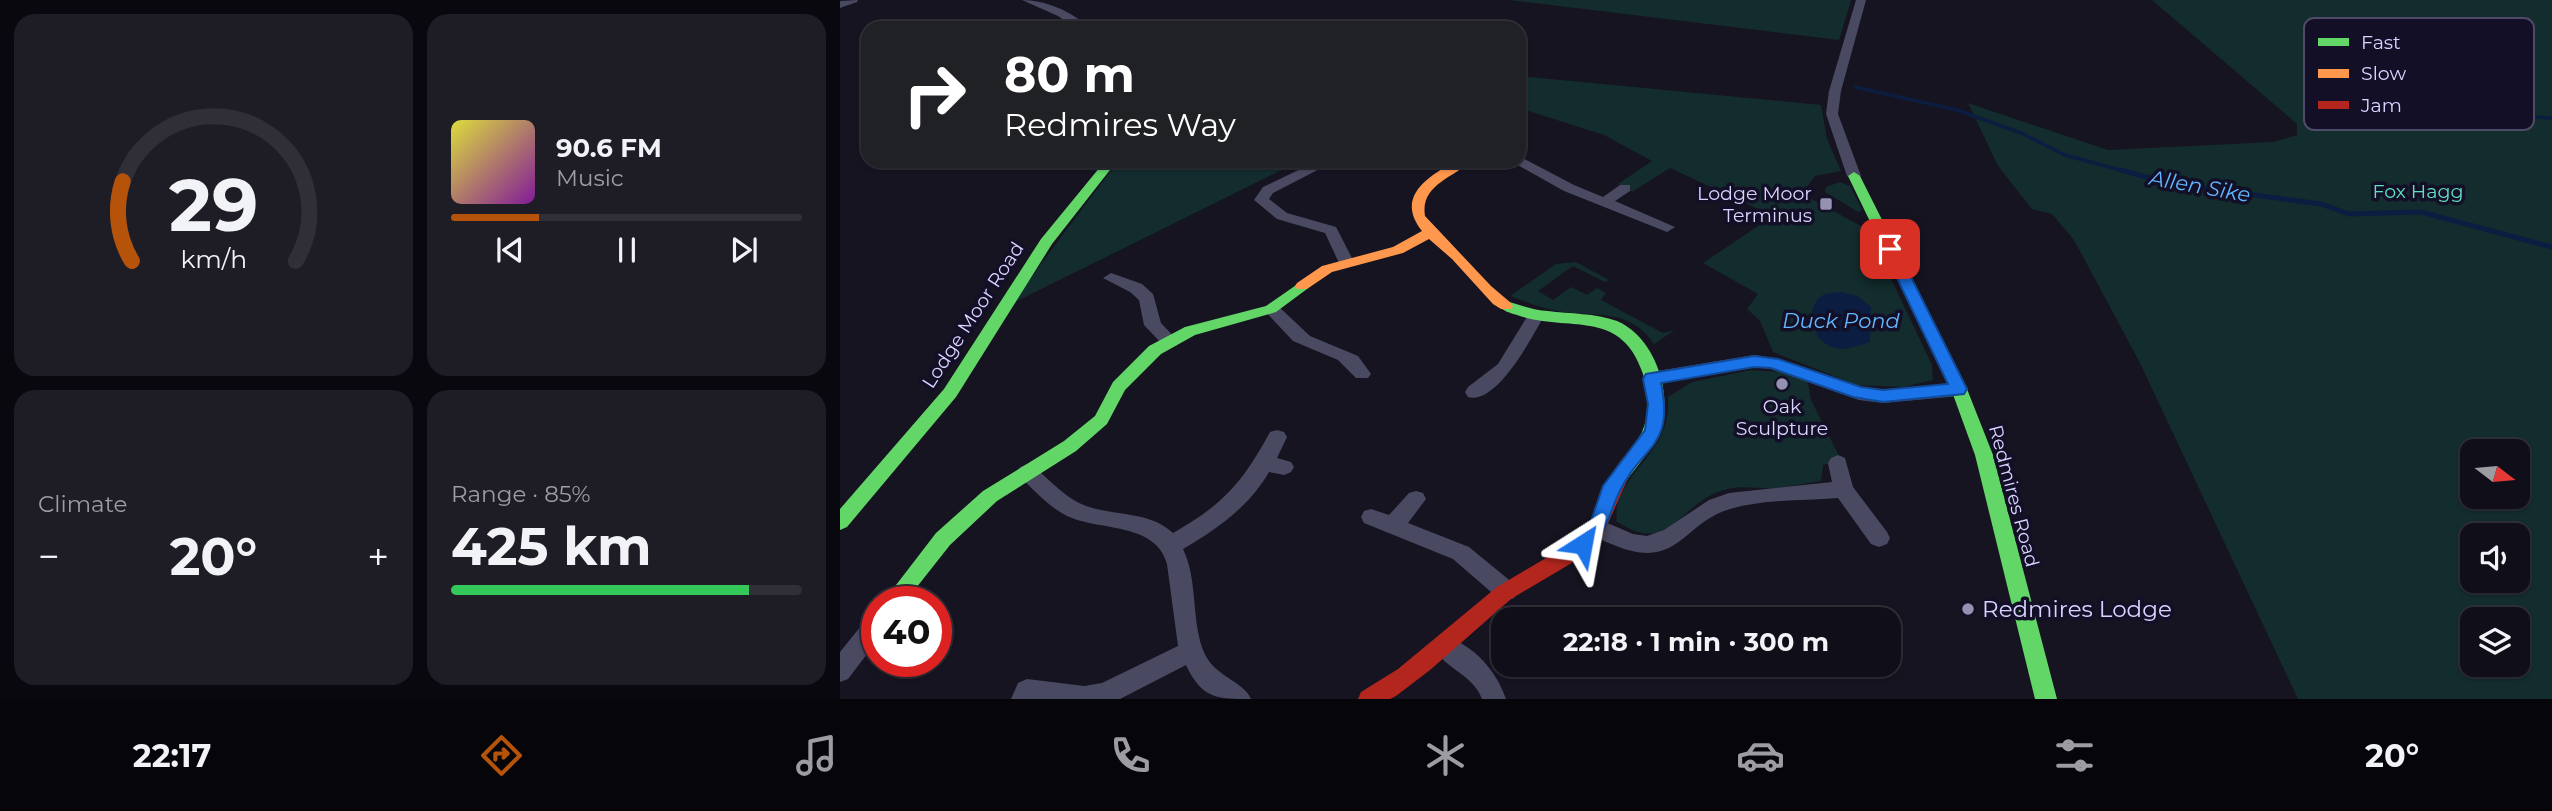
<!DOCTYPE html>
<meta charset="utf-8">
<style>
:root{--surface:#100f19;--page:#1e1d26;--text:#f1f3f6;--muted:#9c9ca2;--line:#302f38;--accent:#b45309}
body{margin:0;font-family:Montserrat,sans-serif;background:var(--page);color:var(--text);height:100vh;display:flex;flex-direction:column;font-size:26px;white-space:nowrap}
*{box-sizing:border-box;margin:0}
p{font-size:23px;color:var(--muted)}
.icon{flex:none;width:38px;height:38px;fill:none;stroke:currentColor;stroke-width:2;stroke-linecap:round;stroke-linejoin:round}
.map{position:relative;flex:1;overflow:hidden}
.side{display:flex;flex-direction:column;gap:14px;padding:14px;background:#09080e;width:840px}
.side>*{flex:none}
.banner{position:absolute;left:21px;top:21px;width:665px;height:147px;border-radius:21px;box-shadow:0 2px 5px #0004,0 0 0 2px var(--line);background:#202124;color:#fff;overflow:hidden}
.needle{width:46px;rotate:106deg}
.buttons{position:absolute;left:1620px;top:439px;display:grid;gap:14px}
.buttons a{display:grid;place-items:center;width:70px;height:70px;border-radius:14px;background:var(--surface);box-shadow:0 2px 5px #0004,0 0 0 2px var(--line);font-size:35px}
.speed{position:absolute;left:21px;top:586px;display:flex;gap:14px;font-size:35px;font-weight:700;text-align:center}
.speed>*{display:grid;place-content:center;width:91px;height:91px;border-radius:50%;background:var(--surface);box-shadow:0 2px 5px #0004,0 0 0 2px var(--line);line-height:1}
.speed .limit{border:10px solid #d22;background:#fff;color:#111}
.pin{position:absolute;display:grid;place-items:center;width:60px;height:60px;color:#fff;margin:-30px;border-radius:14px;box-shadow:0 4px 10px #0006}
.me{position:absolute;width:77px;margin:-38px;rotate:34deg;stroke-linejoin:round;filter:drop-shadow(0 0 5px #0008)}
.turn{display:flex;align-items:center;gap:24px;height:147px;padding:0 28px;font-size:32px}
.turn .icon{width:91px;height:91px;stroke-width:2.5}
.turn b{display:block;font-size:49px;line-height:60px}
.big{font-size:52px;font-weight:700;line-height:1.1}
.side .widget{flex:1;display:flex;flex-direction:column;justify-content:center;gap:10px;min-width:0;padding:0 24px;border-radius:21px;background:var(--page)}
.side .dial{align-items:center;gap:0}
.dial svg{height:182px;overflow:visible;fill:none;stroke:var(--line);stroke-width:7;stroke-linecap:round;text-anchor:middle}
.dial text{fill:var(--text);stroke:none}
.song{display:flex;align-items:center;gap:21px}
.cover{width:84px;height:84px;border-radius:10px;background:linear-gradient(135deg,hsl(60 70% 55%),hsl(290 70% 35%))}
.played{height:7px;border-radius:4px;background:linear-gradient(90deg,var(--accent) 25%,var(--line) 25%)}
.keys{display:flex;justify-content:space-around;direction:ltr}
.heat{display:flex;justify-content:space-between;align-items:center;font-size:38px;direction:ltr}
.charge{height:10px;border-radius:5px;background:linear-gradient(90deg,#34c759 85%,var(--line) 0)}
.side .tiles{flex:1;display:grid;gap:14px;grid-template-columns:repeat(2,1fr)}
.trip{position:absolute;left:651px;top:607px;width:410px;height:70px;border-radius:21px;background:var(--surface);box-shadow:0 2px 5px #0004,0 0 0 2px var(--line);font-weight:700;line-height:70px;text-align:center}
.dock{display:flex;height:112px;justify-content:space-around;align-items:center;background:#06060a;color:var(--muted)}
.dock .icon{width:49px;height:49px}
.dock .active{color:var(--accent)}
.dock b{font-size:32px;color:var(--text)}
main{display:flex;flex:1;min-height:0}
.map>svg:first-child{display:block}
</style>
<main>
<section class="side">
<div class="tiles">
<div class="widget dial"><svg viewBox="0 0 100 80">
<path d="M14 69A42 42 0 1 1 86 69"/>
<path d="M14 69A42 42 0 0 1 10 34" stroke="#b45309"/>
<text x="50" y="56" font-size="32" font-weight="700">29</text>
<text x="50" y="72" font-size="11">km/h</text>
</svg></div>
<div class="widget">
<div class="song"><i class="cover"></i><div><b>90.6 FM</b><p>Music</p></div></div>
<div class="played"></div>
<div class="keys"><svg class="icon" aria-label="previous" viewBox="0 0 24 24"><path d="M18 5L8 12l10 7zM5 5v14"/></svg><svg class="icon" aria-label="pause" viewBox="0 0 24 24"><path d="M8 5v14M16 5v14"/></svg><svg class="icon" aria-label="next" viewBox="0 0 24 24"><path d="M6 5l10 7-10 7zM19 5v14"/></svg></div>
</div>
<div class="widget"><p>Climate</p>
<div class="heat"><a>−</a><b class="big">20°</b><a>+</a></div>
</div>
<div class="widget"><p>Range · 85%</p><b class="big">425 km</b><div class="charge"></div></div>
</div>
</section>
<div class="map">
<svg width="1712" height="699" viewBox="0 0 1712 699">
<rect width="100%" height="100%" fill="#161421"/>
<!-- green -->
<path fill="#132c2d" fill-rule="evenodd" d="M 669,0 L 1011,0 L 999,40 Z
M 1312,0 L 1712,0 L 1712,699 L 1458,699 L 1300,363 L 1234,240 L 1212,214 L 1192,209 L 1158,166 L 1128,103 L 1268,150 L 1433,142 L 1457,135 L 1457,124 ZM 1633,452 L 1678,452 L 1678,497 L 1633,497 ZM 1633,536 L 1678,536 L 1678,581 L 1633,581 ZM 1633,620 L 1678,620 L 1678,665 L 1633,665 Z
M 679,76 L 981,105 L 987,139 L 1001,171 L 975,176 L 967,187 L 970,198 L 1028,230 L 1092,365 L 1093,380 L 1064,387 L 1017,385 L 933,352 L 920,321 L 907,309 L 918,294 L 863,263 L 933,216 L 830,168 L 792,192 L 778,184 L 812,161 L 764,135 L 679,108 Z
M 278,161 L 460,161 L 171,304 Z
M 1000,182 L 1010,186 L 1022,210 L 1018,212 L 985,192 L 986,187 Z
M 736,262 L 769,280 L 765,282 L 733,266 L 698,291 L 713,300 L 731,287 L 747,295 L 757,288 L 766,293 L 761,300 L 823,333 L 835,330 L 814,344 C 788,305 751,319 713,310 C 698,307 684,301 670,296 L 716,264 Z
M 911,370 L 940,372 L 967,378 L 971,400 L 1001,460 L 983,465 L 981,481 C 965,483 948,488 932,488 C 919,489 902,485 888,489 C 838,500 833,559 776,521 C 777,514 776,505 779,499 C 796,459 831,447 828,397 L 852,382 Z"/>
<!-- water -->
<path fill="#0b1e41" d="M 1000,292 L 1017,296 L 1031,307 L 1030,342 C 1016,347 999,353 986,344 C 970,334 966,305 983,295 C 987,293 995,293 1000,292 Z"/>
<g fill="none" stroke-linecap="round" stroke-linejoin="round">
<!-- stream-far1 -->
<path stroke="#0b1e41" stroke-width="3.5" d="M 1015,87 L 1117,110 L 1181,133 L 1225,155 L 1287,172
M 1607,106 L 1650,115 L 1712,118"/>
<!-- stream -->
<path stroke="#0b1e41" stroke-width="5" d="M 1281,170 L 1331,184 L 1481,204 L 1509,214 L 1581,212 L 1712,247"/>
<!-- street -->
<path fill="#4a4962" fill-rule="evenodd" d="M 18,0 L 17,2 L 0,8 L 0,1 Z
M 182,0 C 205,0 232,11 249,28 L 236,28 L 218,16 Z
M 1016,0 L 1026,0 L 1001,91 L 998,114 L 1021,176 L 1014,180 L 1007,176 L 986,114 L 989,91 Z
M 679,156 L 734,185 L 763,197 L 780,185 L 790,185 L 790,191 L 775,201 L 835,227 L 827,232 L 822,230 L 724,191 L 674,163 L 673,161 L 679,161 Z
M 477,161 L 495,161 L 433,193 L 429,199 L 447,213 L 496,227 L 514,262 L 512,265 L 500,265 L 485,233 L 437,219 L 414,200 L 423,187 Z
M 271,273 L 302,284 L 313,294 L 321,323 L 339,342 L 336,346 L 324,346 L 304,325 L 299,300 L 290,292 L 263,278 Z
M 431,304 L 437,305 L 470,336 L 518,356 L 531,374 L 528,378 L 516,378 L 498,360 L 453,341 L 423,309 Z
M 696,310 L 704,316 C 692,337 657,405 628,397 L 625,392 L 628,387 L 658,364 L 690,312 Z
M 914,355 C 952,359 985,380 1022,387 C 1053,393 1088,385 1119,382 L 1125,384 L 1128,389 L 1125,394 L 1119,396 L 1043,403 L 1019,400 L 931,369 L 914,367 L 812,384 L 803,378 L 812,372 Z
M 437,430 L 444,432 L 447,437 L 437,458 L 451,462 L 454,467 L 451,472 L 444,475 L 429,472 C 409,507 377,529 343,549 C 358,580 351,617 363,650 C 373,677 403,680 411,699 C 377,699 362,699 346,665 L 280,699 L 171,699 L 178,683 L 187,679 L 244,686 L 262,683 L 338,646 L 327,564 C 316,522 259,531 227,516 C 209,507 195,491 180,477 L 177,472 L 180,467 L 187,464 L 194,467 C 210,480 226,499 246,506 C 274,516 310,511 333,533 C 384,504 402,483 430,432 Z
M 998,455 L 1005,458 L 1013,487 L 1047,532 L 1050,538 L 1047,544 L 1039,547 L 1031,544 L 998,498 C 962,501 925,499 890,509 C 842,523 838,572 774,545 C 764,541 752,537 747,528 L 751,522 L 758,519 L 793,534 L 807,536 L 824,530 L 869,500 L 889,493 L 992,482 L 988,463 L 991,458 Z
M 576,491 L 583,493 L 586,499 L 568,523 L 629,547 L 674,584 L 677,591 L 674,598 L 666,601 L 658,598 L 613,559 L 524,523 L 521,517 L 524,511 L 531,509 L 549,515 L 569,493 Z
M 37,613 L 37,641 L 8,679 L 0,682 L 0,652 L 29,616 Z
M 606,636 C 635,647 656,670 666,699 L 642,699 C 633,674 604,669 594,647 L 598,639 Z"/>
<!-- fast -->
<path fill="#63d668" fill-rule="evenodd" d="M 265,161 L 277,161 L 212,244 L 116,397 L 7,527 L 0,530 L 0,509 L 104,389 L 201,239 Z
M 1014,172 L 1020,176 L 1127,389 L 1153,455 L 1217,699 L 1195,699 L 1135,455 L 1111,389 L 1008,176 Z
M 462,281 L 469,286 L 467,289 L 436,312 L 355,335 L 321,354 L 285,390 L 267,424 L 236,451 L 157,501 L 110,545 L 65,602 L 43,602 L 96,533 L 143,491 L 224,441 L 255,416 L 273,382 L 309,346 L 345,327 L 426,306 Z
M 666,301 C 680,305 693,310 708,311 C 730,314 755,313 777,321 C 813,336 833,390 821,427 C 814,447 799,464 786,481 L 780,483 L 774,481 L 771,476 C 779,460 794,448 802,432 C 810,414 809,392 803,374 C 781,307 729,333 677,315 C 670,313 663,311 659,306 L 661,303 Z"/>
<!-- slow -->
<path fill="#ff974d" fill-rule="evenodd" d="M 616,161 L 631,161 C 613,178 580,185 585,216 L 651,286 L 671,303 L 673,306 L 671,309 L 661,309 L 653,304 L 612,259 L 589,239 L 563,253 L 492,272 L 467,289 L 457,289 L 455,286 L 457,283 L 482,266 L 553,247 L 582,231 C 555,197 587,177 616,161 Z"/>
<!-- jam -->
<path fill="#b3261e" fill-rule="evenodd" d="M 780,469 L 786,471 L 789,476 L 762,537 L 747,554 L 671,599 L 590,670 L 556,696 L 550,699 L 518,699 L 521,692 L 558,669 L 657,587 L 733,542 L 748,526 L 774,471 Z"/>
</g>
<!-- route -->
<path fill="#1a73e8" stroke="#114b97" stroke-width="2" d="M 1050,245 L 1057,249 L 1127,389 L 1124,394 L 1043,402 L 1013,397 L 931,368 L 914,367 L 821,383 C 835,449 801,445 779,493 C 768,516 768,529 750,550 L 736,550 L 733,544 L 750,524 L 763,486 L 805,430 L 808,404 L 803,379 L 806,374 L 914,356 L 938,359 L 1021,387 L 1043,390 L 1108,384 L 1043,249 Z"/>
<!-- markers -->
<g fill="#9591b1" stroke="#130f26" stroke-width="2.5">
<rect x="979" y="197" width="14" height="14" rx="3.5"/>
<circle cx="942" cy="384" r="7"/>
<circle cx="1128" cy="609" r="7"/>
</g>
<g text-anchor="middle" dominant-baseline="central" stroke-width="7" stroke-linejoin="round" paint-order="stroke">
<!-- park labels -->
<g font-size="19" fill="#5fe0c0" stroke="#130f26">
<text x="1578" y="191">Fox Hagg</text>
</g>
<!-- poi labels -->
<g font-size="19" fill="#d9d4ff" stroke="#130f26" text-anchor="end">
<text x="972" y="193">Lodge Moor<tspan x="972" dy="22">Terminus</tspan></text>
<text x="942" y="406" text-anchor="middle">Oak<tspan x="942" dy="22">Sculpture</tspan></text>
</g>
<!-- street labels -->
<g font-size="19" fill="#d9d4ff" stroke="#130f26">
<text transform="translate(133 315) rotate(-57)">Lodge Moor Road</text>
<text transform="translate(1174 496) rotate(75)">Redmires Road</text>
</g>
<!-- water labels -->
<g font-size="21" font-style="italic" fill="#62b6ff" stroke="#130f26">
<text transform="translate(1360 186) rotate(10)">Allen Sike</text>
<text x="1001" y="320">Duck Pond</text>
</g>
<!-- near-poi labels -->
<g font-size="23" fill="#d9d4ff" stroke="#130f26" text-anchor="start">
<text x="1142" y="609">Redmires Lodge</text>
</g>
</g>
<!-- legend -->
<rect x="1464" y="18" width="230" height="112" rx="10" fill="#130f26" stroke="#4e4a67" stroke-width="2"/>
<rect x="1478" y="38" width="31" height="8" fill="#63d668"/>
<rect x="1478" y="69" width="31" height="9" fill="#ff974d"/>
<rect x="1478" y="101" width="31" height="8" fill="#b3261e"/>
<g font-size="19" fill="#d9d4ff">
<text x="1521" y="49">Fast</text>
<text x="1521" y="80">Slow</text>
<text x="1521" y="112">Jam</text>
</g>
</svg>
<div class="buttons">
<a><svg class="needle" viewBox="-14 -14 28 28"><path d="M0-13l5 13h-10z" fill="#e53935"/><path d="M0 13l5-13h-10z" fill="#9c9ca2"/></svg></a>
<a><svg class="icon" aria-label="sound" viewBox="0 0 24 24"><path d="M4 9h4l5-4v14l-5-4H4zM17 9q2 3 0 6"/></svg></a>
<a><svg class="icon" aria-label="layers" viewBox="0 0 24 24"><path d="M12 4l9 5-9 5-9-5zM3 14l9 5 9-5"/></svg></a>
</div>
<div class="speed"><div class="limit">40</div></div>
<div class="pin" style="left:1050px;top:249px;background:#d93025"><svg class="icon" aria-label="arrive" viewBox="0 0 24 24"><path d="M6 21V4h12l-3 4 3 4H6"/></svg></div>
<svg class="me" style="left:743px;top:544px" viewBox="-20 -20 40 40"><path d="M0-17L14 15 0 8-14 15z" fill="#1a73e8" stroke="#fff" stroke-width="4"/></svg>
<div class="trip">22:18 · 1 min · 300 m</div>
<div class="banner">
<div class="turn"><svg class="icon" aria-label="right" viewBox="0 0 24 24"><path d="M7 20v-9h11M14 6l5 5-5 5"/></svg><div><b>80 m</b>Redmires Way</div></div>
</div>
</div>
</main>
<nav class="dock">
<b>22:17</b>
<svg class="icon active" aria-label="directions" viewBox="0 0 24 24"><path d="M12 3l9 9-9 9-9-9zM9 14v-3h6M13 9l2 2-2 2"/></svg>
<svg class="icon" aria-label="music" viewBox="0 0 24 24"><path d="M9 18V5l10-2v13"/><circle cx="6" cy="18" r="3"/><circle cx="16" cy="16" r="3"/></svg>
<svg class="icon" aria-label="phone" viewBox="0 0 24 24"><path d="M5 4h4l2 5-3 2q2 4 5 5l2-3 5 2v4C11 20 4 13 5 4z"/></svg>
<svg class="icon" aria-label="climate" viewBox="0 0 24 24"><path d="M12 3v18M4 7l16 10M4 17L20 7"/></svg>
<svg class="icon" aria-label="car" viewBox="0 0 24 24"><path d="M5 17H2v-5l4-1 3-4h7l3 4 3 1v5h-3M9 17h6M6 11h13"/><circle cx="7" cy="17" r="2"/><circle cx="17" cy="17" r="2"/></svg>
<svg class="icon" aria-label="filters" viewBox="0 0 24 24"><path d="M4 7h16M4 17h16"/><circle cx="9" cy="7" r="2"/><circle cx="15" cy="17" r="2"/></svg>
<b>20°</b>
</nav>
